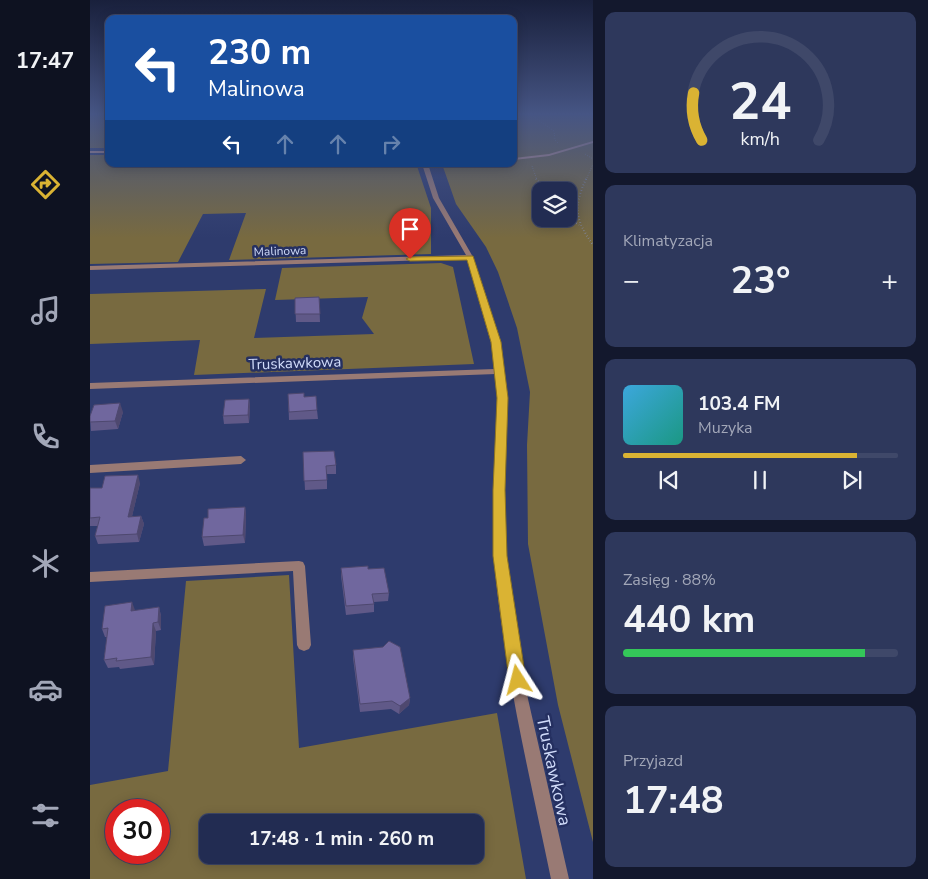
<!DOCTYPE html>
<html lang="pl">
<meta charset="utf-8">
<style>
:root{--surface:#222c52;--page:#2e385c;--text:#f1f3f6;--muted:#a2a7b8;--line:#3f4869;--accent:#dab333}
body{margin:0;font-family:"Nunito Sans",sans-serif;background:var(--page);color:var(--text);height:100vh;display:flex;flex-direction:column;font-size:19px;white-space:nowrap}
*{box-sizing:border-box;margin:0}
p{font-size:16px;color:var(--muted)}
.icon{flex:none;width:28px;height:28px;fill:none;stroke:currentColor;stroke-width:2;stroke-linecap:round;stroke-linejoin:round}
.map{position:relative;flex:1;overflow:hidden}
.side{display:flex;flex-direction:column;gap:12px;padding:12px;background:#13182d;width:335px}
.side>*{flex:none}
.hud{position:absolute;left:15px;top:15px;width:412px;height:152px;border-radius:10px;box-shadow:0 2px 12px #0003,0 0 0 1px var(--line);background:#1a4fa0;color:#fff;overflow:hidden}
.controls{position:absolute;left:442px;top:182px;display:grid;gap:10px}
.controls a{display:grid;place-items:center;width:45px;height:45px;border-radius:10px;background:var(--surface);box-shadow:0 2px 12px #0003,0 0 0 1px var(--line);font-size:25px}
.speed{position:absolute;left:15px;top:799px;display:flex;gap:10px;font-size:25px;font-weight:700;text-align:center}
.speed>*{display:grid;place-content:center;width:65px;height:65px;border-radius:50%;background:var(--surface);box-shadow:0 2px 12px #0003,0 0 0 1px var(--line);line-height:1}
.speed .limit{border:8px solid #d22;background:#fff;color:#111}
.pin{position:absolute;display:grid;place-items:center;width:42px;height:42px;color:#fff;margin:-51px -21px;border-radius:50% 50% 50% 0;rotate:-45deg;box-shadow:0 0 5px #0007}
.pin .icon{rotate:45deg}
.me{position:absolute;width:55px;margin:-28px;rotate:351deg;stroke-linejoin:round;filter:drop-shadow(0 0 4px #0008)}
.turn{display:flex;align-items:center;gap:18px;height:105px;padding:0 20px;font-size:22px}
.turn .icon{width:65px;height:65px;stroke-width:2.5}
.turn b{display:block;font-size:35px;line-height:42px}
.lanes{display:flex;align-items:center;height:48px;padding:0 20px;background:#0003;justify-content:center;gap:25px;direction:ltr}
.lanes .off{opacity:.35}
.big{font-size:38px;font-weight:700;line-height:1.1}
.side .tile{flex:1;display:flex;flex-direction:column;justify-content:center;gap:8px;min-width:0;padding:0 18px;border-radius:10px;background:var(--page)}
.side .dial{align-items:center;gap:0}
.dial svg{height:130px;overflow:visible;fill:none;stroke:var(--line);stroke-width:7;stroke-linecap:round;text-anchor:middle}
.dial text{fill:var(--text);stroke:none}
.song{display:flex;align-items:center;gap:15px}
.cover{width:60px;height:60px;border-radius:8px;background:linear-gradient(135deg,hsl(200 70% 55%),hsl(170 70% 35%))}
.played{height:5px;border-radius:2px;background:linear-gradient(90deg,var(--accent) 85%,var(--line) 85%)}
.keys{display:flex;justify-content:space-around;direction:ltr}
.heat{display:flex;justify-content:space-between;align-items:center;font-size:28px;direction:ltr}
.charge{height:8px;border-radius:4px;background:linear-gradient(90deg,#34c759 88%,var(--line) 0)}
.trip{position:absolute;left:109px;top:814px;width:285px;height:50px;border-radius:10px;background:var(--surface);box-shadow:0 2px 12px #0003,0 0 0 1px var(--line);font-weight:700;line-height:50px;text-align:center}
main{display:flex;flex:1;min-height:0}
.dock{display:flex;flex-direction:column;width:90px;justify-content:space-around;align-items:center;background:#0e1221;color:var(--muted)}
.dock .icon{width:35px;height:35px}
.dock .selected{color:var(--accent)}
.dock b{font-size:22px;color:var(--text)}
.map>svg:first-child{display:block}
</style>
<main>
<nav class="dock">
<b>17:47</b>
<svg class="icon selected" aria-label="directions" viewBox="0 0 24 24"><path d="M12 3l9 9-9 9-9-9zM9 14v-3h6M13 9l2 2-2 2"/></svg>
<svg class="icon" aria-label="music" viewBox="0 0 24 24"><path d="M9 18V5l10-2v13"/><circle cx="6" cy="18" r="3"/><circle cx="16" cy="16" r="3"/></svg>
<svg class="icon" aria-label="phone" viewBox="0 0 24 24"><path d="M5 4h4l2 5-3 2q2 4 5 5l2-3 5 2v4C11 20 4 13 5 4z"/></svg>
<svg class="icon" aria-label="climate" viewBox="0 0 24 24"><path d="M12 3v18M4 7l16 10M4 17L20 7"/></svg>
<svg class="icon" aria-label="car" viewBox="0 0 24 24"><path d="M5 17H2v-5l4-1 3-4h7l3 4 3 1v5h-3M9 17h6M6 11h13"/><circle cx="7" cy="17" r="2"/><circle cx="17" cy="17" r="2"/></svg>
<svg class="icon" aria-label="filters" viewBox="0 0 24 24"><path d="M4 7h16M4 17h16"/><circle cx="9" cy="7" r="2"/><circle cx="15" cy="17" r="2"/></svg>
</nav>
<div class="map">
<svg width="503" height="879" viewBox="0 0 503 879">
<rect width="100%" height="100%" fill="#2e3b6d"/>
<!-- green -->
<path fill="#786a40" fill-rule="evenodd" d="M 0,115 L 19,115 L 19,148 L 0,148 Z
M 424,115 L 503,115 L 503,842 L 468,705 L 438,544 L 437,445 L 440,392 L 427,328 L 408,272 L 396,247 L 366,204 L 352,164 L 424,164 ZM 451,191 L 479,191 L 479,219 L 451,219 Z
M 0,155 L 19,155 L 19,164 L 320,164 L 327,166 L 341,208 L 341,254 L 139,260 L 156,213 L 113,214 L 88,262 L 0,264 Z
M 351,263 L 363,267 L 384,364 L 104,375 L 110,340 L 0,344 L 0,294 L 176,289 L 164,338 L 284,334 L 272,318 L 278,297 L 185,300 L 192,268 Z
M 199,575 L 209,748 L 407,713 L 436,879 L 0,879 L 0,785 L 78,771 L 96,581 ZM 26,810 L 69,810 L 69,852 L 26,852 ZM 385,822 L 385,855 L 118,855 L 118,822 Z"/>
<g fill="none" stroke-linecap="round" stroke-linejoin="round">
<!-- path-far1 -->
<path stroke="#8793ba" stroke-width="1" stroke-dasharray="0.5 2" stroke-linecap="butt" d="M 441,115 L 464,131 L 465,140 L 468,143
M 495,154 L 503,159
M 442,166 L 447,180
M 496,180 L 503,164"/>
<!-- path -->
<path stroke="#8793ba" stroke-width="2" stroke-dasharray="0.5 2.5" stroke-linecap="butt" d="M 446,179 L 459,191
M 496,179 C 483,208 485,219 503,245
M 479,218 L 489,225"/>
<!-- lane -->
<path fill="#997a74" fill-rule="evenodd" d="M 151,456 L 156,460 L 151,464 L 0,473 L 0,465 Z
M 209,561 L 213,562 L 215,566 L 221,645 L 219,649 L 214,651 L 209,649 L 207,645 L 203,571 L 0,582 L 0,572 Z"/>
<!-- street -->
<path fill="#997a74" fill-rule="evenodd" d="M 332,164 L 338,164 L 349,198 L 383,257 L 412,353 L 418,398 L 414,490 L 416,556 L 425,624 L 438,699 L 479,879 L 461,879 C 446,806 429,734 417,660 C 412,626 406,590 404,555 C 401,495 412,433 406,374 L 0,389 L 0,383 L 405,369 L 404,353 L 377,259 L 0,270 L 0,266 L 376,255 L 343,198 Z"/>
<!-- secondary -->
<path fill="#ca9a91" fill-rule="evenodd" d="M 503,141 L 503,143 L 459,156 L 424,160 L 424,158 L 459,154 Z
M 0,151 L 19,151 L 19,153 L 0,153 Z"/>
</g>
<!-- wall -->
<path fill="#605988" d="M 229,297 L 230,322 L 206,322 L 205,298 Z
M 198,394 L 214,397 L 227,410 L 228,419 L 199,420 Z
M 159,399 L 160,407 L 159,423 L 134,424 L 133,416 Z
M 33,412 L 28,429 L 1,431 L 0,416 Z
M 213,452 L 246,465 L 246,474 L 237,474 L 237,489 L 215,490 Z
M 50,483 L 42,516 L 51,516 L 54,524 L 49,542 L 8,544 L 5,536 L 8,526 L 0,526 L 0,488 L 12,488 Z
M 155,507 L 156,515 L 155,543 L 114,546 L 112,537 Z
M 251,568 L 278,569 L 299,593 L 298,601 L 284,602 L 284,612 L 256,615 L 251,576 Z
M 69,607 L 71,616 L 71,630 L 66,631 L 64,665 L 30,669 L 29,667 L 18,668 L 14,660 L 17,637 L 15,637 L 12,629 L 45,611 Z
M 263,650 L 320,698 L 319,705 L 309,714 L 301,709 L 270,712 L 263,658 Z"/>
<!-- shaded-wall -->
<path fill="#4e486f" d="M 159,399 L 160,407 L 159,423 L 158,415 Z
M 30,403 L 33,412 L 28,429 L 25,421 Z
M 48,475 L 50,483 L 40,525 L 38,517 Z
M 155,507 L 156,515 L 155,543 L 153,535 Z
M 51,516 L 54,524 L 49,542 L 47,534 Z
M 42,602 L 45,610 L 44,620 L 41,611 Z
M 69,607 L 71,616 L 71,630 L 68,622 Z
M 63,623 L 66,631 L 64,665 L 61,657 Z
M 320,698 L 319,705 L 309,714 L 310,706 Z"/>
<!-- building -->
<path fill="#70679e" stroke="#4e486f" d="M 229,297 L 230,314 L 205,314 L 205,298 Z
M 214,393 L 214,397 L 226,396 L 227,410 L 199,412 L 198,394 Z
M 159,399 L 158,415 L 133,416 L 135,400 Z
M 30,403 L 25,421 L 0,422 L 0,416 L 4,405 Z
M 244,451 L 246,465 L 236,466 L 237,480 L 214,481 L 213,452 Z
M 48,475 L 38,517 L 51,516 L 47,534 L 5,536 L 10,517 L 0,518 L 0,488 L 12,488 L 15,476 Z
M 155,507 L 153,535 L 112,537 L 114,518 L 118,518 L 118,509 Z
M 278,566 L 278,569 L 294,568 L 299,593 L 282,594 L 284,604 L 256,606 L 251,568 Z
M 42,602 L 41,611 L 69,607 L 68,622 L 63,623 L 61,657 L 26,661 L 27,658 L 14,660 L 18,628 L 12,629 L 15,606 Z
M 299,641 L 310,647 L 320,698 L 310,706 L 302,701 L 270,704 L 263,650 L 293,647 Z"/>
<!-- sky -->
<linearGradient id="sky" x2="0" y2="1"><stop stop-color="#19203c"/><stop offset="0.48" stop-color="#465584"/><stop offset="1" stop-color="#465584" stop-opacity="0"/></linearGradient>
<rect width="503" height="238" fill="url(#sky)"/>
<!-- route -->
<path fill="#dab333" stroke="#8e7421" d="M 383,256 L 411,342 L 418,398 L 415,490 L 417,556 L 436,680 L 433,685 L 428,688 L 422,685 L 419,680 L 403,556 L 403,490 L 407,398 L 401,342 L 377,260 L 320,261 L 316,259 L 320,257 Z"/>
<g text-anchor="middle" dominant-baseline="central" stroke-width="5" stroke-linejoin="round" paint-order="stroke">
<!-- far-street labels -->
<g font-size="12" fill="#d1dcfa" stroke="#253061">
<text transform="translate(190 251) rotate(-2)">Malinowa</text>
</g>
<!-- street labels -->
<g font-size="15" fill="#d1dcfa" stroke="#253061">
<text transform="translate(205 363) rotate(-2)">Truskawkowa</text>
</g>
<!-- near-street labels -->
<g font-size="18" fill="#d1dcfa" stroke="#253061">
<text transform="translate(464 771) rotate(78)">Truskawkowa</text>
</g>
</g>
</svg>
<div class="controls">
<a><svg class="icon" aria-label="layers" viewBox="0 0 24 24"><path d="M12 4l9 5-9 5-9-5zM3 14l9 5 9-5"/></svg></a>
</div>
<div class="speed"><div class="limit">30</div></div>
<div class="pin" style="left:320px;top:259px;background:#d93025"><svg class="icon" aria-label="arrive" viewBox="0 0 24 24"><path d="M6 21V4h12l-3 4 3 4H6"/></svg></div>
<svg class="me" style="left:428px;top:680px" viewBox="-20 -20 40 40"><path d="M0-17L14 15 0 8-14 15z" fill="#dab333" stroke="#fff" stroke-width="4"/></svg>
<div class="trip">17:48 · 1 min · 260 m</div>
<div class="hud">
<div class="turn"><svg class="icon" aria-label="left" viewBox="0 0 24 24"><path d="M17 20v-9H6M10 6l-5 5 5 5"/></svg><div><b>230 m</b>Malinowa</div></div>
<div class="lanes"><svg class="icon" aria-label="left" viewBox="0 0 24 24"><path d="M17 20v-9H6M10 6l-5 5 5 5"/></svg><svg class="icon off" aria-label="ahead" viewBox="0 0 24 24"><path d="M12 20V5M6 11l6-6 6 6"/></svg><svg class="icon off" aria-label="ahead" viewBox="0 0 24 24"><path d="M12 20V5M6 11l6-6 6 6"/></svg><svg class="icon off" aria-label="right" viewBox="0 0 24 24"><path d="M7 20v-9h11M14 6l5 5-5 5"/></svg></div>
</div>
</div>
<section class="side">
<div class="tile dial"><svg viewBox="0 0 100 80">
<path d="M14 69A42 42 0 1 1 86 69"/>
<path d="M14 69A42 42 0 0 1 9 40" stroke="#dab333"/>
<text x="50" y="56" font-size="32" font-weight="700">24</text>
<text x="50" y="72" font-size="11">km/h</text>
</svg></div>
<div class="tile"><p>Klimatyzacja</p>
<div class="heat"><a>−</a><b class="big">23°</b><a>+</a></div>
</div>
<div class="tile">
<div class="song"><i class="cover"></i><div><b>103.4 FM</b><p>Muzyka</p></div></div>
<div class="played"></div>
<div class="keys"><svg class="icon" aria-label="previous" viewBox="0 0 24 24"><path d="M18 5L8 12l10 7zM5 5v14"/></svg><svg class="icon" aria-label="pause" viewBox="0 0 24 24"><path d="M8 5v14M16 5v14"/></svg><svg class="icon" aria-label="next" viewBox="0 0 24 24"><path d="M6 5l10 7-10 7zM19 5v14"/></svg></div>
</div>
<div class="tile"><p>Zasięg · 88%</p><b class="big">440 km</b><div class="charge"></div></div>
<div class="tile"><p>Przyjazd</p><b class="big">17:48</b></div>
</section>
</main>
